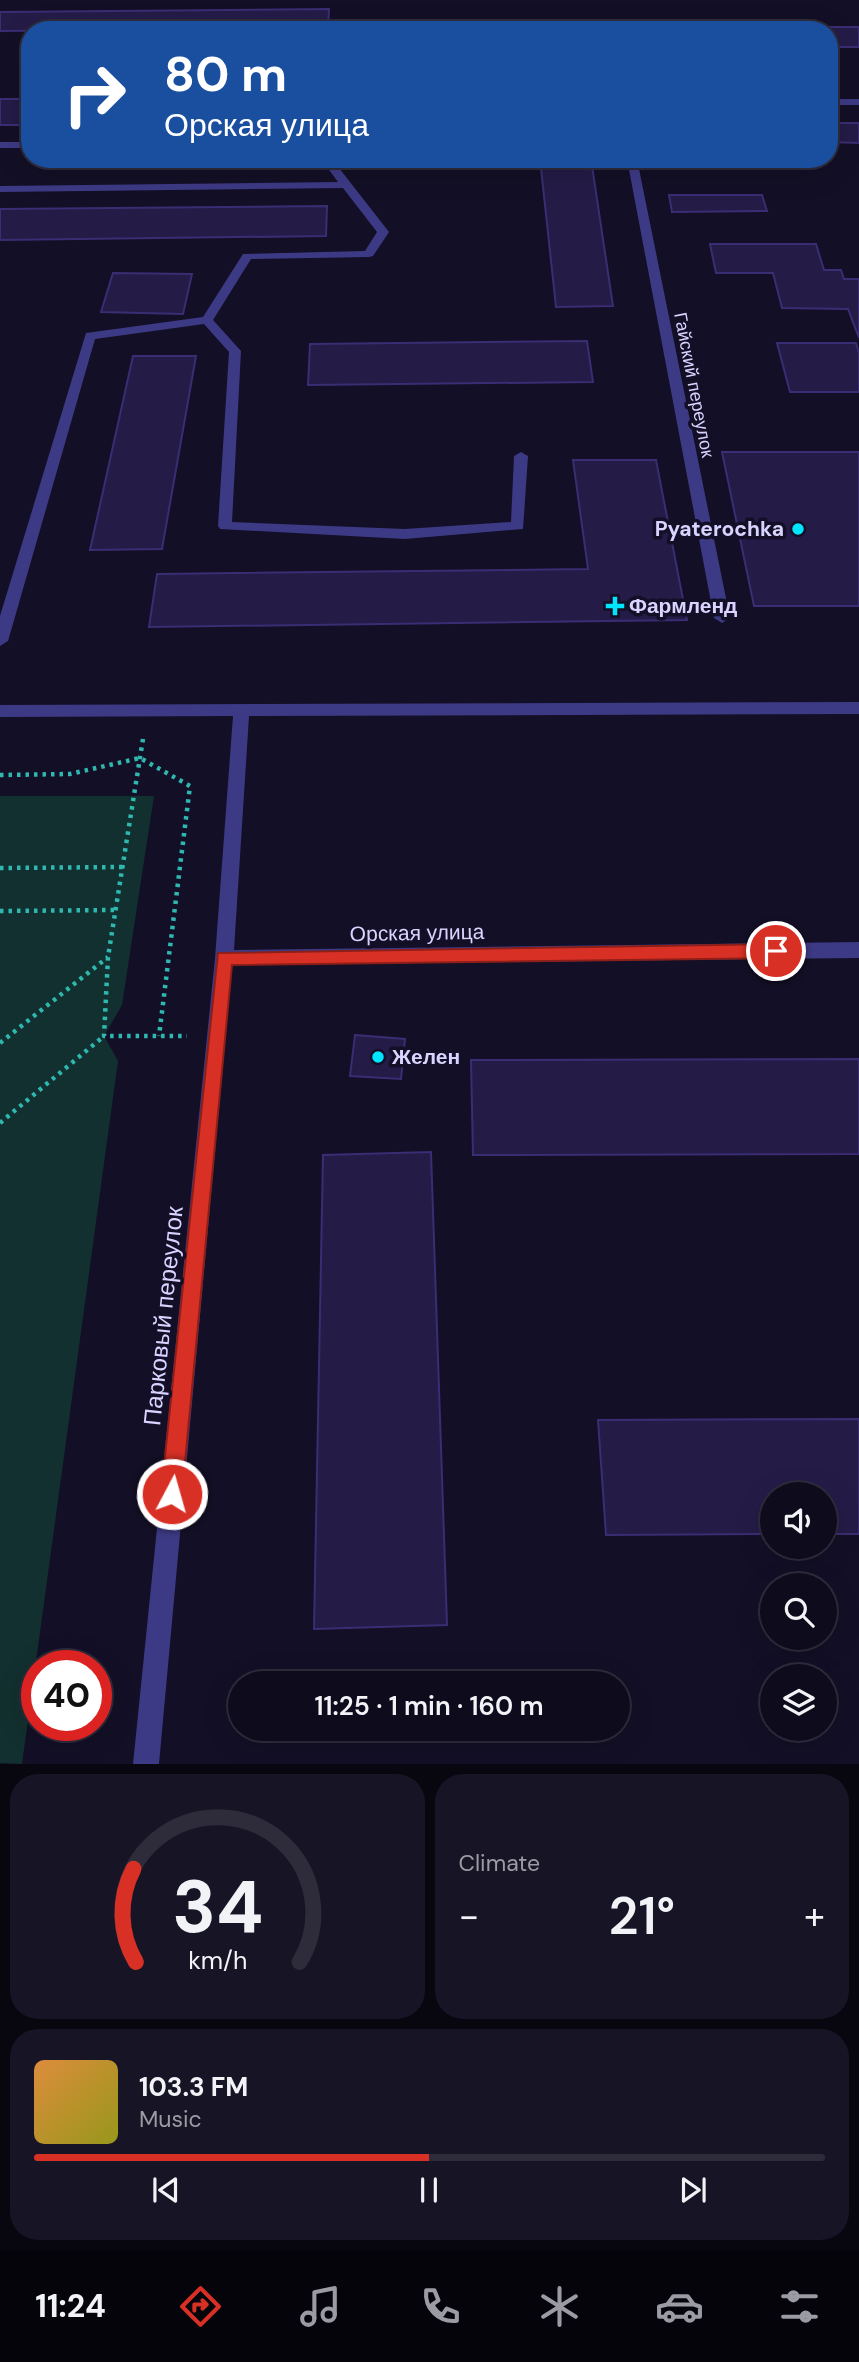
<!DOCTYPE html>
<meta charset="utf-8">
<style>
:root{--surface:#0e0b1c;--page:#171425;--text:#f1f3f6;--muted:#9b9ba3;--line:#2e2b3b;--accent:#d93025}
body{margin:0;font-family:"DM Sans",sans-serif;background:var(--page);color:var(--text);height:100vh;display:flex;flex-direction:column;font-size:26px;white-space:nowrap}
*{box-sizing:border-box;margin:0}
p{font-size:23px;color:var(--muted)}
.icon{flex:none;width:38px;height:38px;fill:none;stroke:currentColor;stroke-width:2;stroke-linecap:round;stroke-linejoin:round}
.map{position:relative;height:1764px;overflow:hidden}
.panel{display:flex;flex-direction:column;gap:10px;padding:10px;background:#08060f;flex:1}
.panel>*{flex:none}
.banner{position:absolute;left:21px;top:21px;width:817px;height:147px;border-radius:28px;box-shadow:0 7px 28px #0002,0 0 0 2px var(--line);background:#1a4fa0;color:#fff;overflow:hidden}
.tools{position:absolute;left:760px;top:1482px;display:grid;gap:14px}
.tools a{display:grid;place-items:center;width:77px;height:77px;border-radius:50%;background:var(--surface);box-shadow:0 7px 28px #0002,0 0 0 2px var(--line);font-size:35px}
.speed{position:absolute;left:21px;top:1650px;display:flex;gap:14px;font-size:35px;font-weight:700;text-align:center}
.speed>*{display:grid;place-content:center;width:91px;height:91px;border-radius:50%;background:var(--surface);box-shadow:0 7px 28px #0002,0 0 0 2px var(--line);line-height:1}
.speed .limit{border:10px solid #d22;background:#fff;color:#111}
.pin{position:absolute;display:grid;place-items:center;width:60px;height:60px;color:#fff;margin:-30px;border:4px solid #fff;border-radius:50%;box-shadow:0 2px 7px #0007}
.me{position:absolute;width:77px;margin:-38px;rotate:6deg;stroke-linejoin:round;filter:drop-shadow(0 0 5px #0008)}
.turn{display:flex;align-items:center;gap:24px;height:147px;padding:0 28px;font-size:32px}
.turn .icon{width:91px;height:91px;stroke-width:2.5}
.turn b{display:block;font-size:49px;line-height:60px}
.big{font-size:52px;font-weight:600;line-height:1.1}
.panel .tile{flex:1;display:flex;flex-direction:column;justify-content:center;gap:10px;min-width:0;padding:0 24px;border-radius:28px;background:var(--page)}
.panel .dial{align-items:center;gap:0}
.dial svg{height:182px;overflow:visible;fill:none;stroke:var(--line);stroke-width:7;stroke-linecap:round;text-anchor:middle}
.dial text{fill:var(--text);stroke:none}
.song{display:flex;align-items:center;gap:21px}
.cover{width:84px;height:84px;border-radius:10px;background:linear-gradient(135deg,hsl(30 70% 55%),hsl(60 70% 35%))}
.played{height:7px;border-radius:4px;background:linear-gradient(90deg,var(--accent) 50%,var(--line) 50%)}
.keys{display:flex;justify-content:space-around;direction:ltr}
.heat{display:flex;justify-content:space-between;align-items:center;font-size:38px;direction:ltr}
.panel .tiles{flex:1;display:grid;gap:10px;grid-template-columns:1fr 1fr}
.tile:last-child{grid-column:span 2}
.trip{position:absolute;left:228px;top:1671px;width:402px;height:70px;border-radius:35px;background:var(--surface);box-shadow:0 7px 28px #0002,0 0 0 2px var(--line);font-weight:600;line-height:70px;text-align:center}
.tab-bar{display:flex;height:112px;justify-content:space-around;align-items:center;background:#06040b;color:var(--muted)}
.tab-bar .icon{width:49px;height:49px}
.tab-bar .selected{color:var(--accent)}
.tab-bar b{font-size:32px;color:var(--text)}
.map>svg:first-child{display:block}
</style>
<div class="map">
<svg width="859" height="1764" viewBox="0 0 859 1764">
<rect width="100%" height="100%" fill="#130f26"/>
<!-- green -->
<path fill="#12302f" d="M 0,796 L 154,796 L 122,1005 L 104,1036 L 118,1061 L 22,1764 L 0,1763 Z"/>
<!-- building -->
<path fill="#241b47" stroke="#3b2d73" stroke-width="2" d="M 329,9 L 328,28 L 0,31 L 0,12 Z
M 792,27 L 859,27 L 859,47 L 830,47 L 830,30 L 793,30 Z
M 0,99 L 30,99 L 30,125 L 0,125 Z
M 830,123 L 859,123 L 859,143 L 830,142 Z
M 540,159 L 591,159 L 613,306 L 556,307 Z
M 669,195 L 762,195 L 767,211 L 672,212 Z
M 327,206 L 326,236 L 0,240 L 0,209 Z
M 710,244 L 816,244 L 824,270 L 841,270 L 844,279 L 859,279 L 859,338 L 848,309 L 782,308 L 773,273 L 716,273 Z
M 113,273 L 192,274 L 183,314 L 101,312 Z
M 587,341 L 593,382 L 308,385 L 310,344 Z
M 777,343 L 856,343 L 859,353 L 859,392 L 790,392 Z
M 133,356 L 196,356 L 162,549 L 90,550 Z
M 722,452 L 859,452 L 859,606 L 754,606 Z
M 573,460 L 656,460 L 687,620 L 149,627 L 157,574 L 588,569 Z
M 355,1035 L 405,1039 L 401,1079 L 350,1076 Z
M 859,1059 L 859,1154 L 473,1155 L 471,1060 Z
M 431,1152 L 447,1625 L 314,1629 L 323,1155 Z
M 859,1419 L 859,1534 L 824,1534 L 824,1494 L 772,1494 L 772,1534 L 606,1535 L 598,1420 Z"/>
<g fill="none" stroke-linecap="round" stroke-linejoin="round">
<!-- path -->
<path stroke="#2fb8b0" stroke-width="4.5" stroke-dasharray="3.5 5" stroke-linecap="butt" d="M 143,739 L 108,957 L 104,1036 L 187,1036
M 0,775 L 70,774 L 140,758 L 190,786 L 159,1036
M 0,868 L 123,867
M 0,911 L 115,910
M 0,1043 L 108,957
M 0,1123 L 104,1036"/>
<!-- minor -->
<path fill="#3d3a85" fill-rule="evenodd" d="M 830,99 L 859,99 L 859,105 L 830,105 Z
M 0,142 L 30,142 L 30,148 L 0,148 Z
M 321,159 L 332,159 L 389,232 L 373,256 L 369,257 L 251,259 L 213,320 L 241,351 L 232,522 L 405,529 L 511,522 L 514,456 L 521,452 L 528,456 L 523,529 L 405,539 L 220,529 L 218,526 L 229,352 L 204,324 L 95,339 L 8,641 L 0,646 L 0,616 L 86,333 L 203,317 L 243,254 L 365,251 L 377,232 L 343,188 L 0,192 L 0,186 L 338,182 Z
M 627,159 L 637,159 L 730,618 L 722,623 L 714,618 Z
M 859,702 L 859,714 L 249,716 L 234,950 L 859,942 L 859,958 L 232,965 L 159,1764 L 133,1764 L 215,958 L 233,716 L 0,717 L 0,705 Z"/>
</g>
<!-- route -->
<path fill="#d93025" stroke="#8d1f18" stroke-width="2" d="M 776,944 L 784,951 L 776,958 L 232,965 L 182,1494 L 179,1501 L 172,1505 L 164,1501 L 161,1494 L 218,953 Z"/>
<!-- markers -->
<g fill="#00e5ff" stroke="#130f26" stroke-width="2.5">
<circle cx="798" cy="529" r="7"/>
<path d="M611.5 595.5h7v7h7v7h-7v7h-7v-7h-7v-7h7z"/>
<circle cx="378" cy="1057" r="7"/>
</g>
<g text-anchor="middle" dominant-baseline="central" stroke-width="7" stroke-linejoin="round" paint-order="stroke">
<!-- far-street labels -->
<g font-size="18" fill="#d9d4ff" stroke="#130f26">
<text transform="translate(694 385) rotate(79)">Гайский переулок</text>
</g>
<!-- poi labels -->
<g font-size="21" font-weight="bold" fill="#d9d4ff" stroke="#130f26" text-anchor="start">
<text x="784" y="529" text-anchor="end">Pyaterochka</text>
<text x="629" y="606">Фармленд</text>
<text x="392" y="1057">Желен</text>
</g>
<!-- street labels -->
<g font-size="21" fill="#d9d4ff" stroke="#130f26">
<text transform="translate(417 933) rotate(-1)">Орская улица</text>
</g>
<!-- near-street labels -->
<g font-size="24" fill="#d9d4ff" stroke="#130f26">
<text transform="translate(163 1316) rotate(-84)">Парковый переулок</text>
</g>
</g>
</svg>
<div class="tools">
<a><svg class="icon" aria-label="sound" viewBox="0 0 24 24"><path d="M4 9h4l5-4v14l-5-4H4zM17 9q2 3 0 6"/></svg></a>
<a><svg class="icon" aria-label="search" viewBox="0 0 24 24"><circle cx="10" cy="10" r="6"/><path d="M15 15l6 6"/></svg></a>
<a><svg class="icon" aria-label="layers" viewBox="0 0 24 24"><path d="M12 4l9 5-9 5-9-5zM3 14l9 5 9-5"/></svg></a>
</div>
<div class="speed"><div class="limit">40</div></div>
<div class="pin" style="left:776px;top:951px;background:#d93025"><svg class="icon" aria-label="arrive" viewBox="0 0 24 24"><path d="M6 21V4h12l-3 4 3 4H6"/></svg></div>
<svg class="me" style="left:172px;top:1494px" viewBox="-20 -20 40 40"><circle r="17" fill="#d93025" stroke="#fff" stroke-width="3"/><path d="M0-11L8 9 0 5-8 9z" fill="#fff"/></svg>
<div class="trip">11:25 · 1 min · 160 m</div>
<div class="banner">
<div class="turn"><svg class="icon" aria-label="right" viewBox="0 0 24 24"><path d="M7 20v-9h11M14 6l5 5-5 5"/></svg><div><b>80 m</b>Орская улица</div></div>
</div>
</div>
<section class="panel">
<div class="tiles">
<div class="tile dial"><svg viewBox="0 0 100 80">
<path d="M14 69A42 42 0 1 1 86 69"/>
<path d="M14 69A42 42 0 0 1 13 28" stroke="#d93025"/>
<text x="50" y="56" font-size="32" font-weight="700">34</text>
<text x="50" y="72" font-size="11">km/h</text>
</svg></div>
<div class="tile"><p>Climate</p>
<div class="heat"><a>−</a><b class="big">21°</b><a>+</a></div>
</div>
<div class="tile">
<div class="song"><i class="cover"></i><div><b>103.3 FM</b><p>Music</p></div></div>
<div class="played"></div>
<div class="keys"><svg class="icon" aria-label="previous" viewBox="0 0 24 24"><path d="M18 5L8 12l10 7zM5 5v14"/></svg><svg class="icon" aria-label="pause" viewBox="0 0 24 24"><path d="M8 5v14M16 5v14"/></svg><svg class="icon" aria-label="next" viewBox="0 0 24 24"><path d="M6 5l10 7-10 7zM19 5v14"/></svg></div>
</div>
</div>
</section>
<nav class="tab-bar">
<b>11:24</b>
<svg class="icon selected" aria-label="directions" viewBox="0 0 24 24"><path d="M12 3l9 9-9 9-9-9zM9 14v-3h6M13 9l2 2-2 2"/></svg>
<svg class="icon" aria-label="music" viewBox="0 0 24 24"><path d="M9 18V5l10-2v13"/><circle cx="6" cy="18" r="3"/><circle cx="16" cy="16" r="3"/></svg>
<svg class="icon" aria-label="phone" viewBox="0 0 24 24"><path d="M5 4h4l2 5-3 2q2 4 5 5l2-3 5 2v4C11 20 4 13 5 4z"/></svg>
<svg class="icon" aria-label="climate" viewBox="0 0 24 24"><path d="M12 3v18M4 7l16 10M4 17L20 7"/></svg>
<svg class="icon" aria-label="car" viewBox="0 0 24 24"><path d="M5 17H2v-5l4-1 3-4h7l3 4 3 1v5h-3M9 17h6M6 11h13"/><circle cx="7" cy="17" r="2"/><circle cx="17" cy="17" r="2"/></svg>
<svg class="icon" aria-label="filters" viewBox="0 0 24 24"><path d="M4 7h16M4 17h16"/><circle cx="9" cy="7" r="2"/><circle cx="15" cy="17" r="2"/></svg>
</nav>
